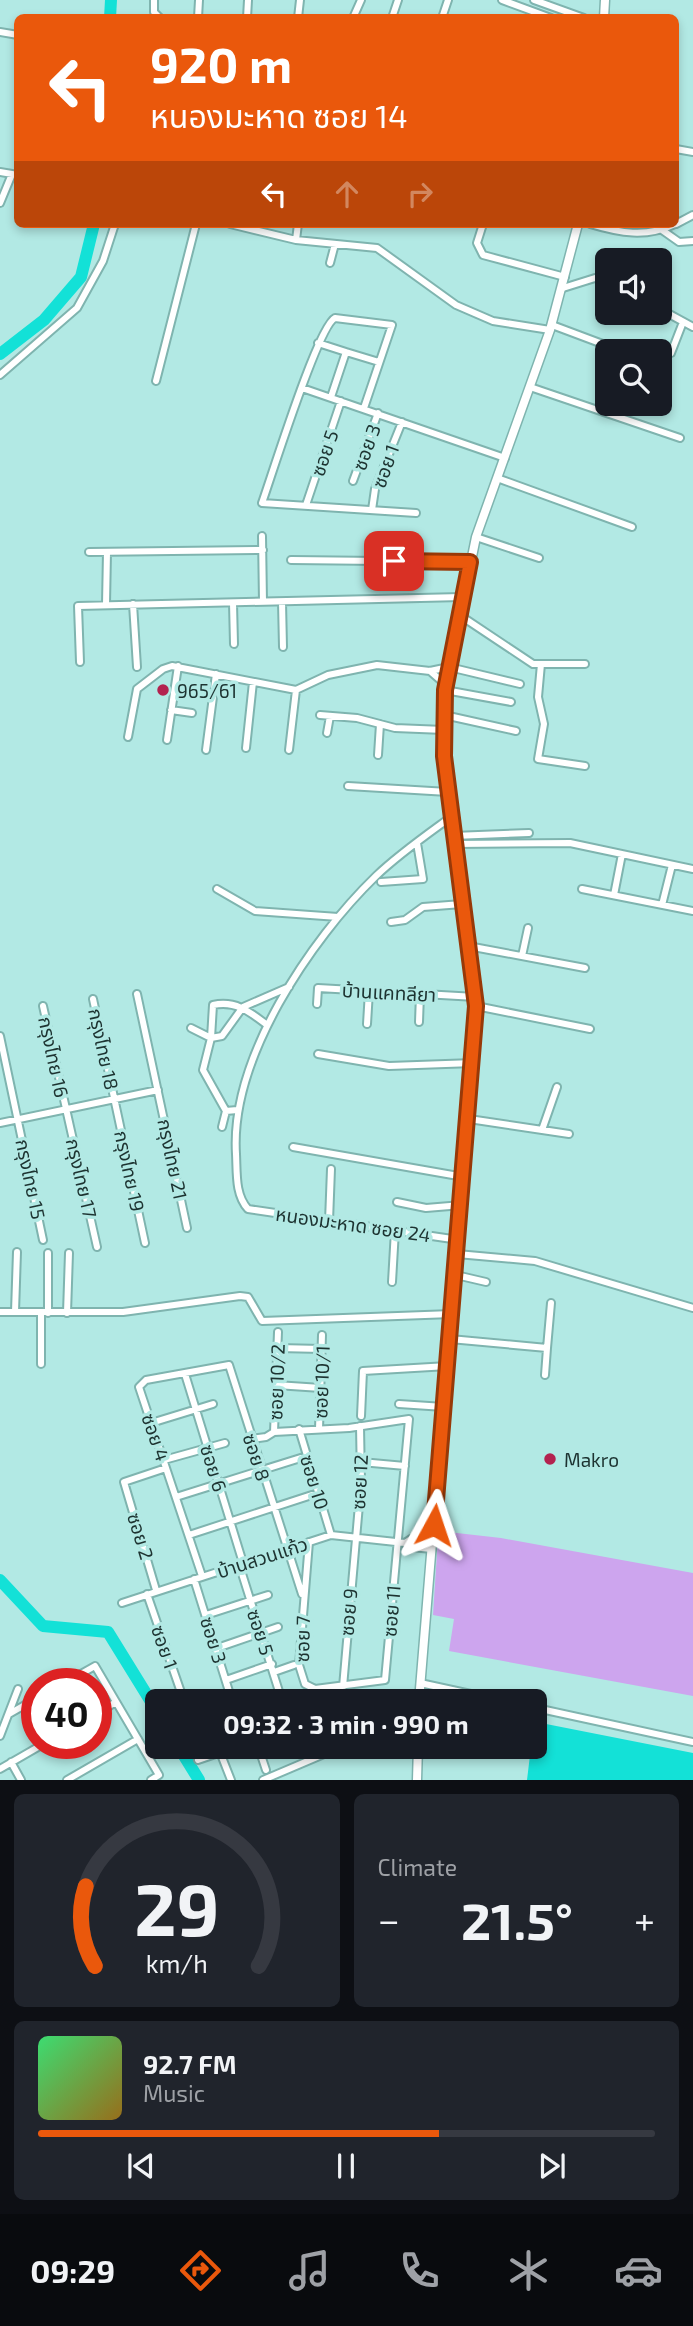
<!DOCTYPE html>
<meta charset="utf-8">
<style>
:root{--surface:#171b24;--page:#20242c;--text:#f1f3f6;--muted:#9ea1a6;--line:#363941;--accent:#ea580c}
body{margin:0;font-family:"Exo 2","Noto Sans Thai",sans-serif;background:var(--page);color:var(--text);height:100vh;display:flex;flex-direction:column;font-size:26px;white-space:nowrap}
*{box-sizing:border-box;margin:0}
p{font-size:23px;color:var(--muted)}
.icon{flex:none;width:38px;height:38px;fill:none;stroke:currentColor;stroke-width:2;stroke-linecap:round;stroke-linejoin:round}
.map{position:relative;height:1780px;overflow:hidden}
.drawer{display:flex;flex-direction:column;gap:14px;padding:14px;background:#0d0f14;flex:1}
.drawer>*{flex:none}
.hud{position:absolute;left:14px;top:14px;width:665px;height:214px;border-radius:10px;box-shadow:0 4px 10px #0003;background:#ea580c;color:#fff;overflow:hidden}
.fabs{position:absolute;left:595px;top:248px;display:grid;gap:14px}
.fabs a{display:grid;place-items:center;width:77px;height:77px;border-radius:10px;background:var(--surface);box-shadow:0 4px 10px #0003;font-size:35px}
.speed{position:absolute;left:21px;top:1668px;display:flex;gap:14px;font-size:35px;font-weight:700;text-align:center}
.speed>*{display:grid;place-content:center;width:91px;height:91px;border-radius:50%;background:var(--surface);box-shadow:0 4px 10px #0003;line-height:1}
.speed .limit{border:10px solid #d22;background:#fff;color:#111}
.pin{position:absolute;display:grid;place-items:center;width:60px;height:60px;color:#fff;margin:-30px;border-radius:14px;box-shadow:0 4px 10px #0006}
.me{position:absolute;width:77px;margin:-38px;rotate:5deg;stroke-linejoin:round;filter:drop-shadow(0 0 5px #0008)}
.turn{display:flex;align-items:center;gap:24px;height:147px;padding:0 21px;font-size:32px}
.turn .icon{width:91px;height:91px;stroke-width:2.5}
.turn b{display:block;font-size:49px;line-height:60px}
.lanes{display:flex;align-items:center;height:66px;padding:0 21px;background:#0003;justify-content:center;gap:35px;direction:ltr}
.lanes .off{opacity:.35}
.big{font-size:52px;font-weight:700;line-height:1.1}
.drawer .card{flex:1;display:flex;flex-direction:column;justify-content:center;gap:10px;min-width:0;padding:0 24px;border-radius:10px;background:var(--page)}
.drawer .dial{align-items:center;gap:0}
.dial svg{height:182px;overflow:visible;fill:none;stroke:var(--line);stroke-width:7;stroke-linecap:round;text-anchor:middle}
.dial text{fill:var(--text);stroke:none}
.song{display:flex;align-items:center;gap:21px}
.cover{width:84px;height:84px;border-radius:10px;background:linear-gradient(135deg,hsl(140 70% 55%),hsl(40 70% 35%))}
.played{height:7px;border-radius:4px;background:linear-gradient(90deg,var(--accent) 65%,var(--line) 65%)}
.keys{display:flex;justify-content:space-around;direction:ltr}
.heat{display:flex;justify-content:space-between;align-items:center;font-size:38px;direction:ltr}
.drawer .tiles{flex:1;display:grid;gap:14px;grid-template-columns:1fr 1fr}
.card:last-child{grid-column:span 2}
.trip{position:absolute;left:145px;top:1689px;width:402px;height:70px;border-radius:10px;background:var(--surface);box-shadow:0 4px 10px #0003;font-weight:700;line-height:70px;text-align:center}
.menu{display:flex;height:112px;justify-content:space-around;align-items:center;background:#090b0e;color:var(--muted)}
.menu .icon{width:49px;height:49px}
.menu .active{color:var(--accent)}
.menu b{font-size:32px;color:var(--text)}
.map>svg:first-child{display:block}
</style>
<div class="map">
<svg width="693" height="1780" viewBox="0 0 693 1780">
<rect width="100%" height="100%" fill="#b2e9e4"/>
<!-- green -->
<path fill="#cda5ee" d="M 448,1532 L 501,1538 L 693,1573 L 693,1696 L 449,1651 L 454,1619 L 433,1615 L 438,1538 Z"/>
<!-- water -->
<path fill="#13e1d7" d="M 536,1722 L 693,1753 L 693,1780 L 527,1780 L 531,1747 L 536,1746 Z"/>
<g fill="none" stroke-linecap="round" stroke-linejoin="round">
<!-- river -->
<path stroke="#13e1d7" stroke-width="12" d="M 110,18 L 111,0
M 0,354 L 44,320 L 81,277 L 94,224
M 0,1580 L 43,1626 L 108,1632 L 158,1713
M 178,1746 L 199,1780"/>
<!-- street casing -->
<g stroke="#7fb4af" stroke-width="10">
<path id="street" d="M 154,0 L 154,12 L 160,18
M 502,0 L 551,18
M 534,0 L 584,18
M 198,18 L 199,0
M 247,18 L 248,0
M 298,18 L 300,0
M 353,18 L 361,0
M 392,18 L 398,0
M 442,18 L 448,0
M 0,32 L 18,35
M 676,149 L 693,152
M 0,172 L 18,175
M 0,203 L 12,174
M 230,224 L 296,240 L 377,248 L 456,305 L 493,321 L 550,330
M 483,224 L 477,243 L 483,255 L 565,277
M 590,224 C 620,233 646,238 675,224
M 676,224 L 693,215
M 662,230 L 679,242 L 693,241
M 296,240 L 298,224
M 330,263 L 335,244
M 563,288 L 595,278 L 607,281
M 660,309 L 693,327
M 552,325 L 624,352
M 318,343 L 346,352
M 654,346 L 671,353 L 683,322
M 0,375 L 77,308 L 103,261 L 115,224
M 156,381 L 196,224
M 530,387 L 680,438
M 302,388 L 505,458
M 331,397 L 346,352 L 379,362
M 364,408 L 392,325 L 335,318 C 318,326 272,475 262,503 L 416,513
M 497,478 L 632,527
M 353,481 L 378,413
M 306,505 L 341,401
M 372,510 L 375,489 L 402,422
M 262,536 L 263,602
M 476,537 L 539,558
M 89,552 L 263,550
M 291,560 L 470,562
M 282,602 L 283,647
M 233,603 L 234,644
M 106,604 L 107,552
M 133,604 L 137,667
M 458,614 L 533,664 L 585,664
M 80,662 L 78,606 L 462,597
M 541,664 L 538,697 L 544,724 L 538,759 L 585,766
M 430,671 L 446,685
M 445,690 L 511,702
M 171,710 L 192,713
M 320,715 L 357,718 L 395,728 L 444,730
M 444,715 L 516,731
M 327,733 L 330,716
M 128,737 L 137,689 L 163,669 L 172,666 L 296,690 L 328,675 L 377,665 L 430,671 L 449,667 L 520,684
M 167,740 L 178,666
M 246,748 L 253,682
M 206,750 L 216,674
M 289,750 L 296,690
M 378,755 L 380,724
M 348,786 L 448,792
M 451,817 C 425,836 399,854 376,876 C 310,940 230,1059 236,1154 C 237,1173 235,1195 248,1209 L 459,1240
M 453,836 L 529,833
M 454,844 L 570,843 L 693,869
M 381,882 L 423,879 L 417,843
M 217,889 L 255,911 L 338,917
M 582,889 L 693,911
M 614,895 L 622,854
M 662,905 L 672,865
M 391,922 L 405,920 L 423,907 L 462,904
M 468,946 L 585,968
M 522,956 L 528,928
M 137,994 L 187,1228
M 93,999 L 145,1243
M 317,1004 L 318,988 L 476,997
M 43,1006 L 97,1247
M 476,1006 L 590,1029
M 419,1022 L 420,994
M 367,1024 L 369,991
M 191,1028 L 211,1038 L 213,1005 C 236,1000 250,1012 267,1025
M 0,1036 L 43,1240
M 318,1054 L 389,1066 L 474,1063
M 237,1110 L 226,1111 L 203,1070 L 211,1038 L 222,1036 L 243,1007 L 289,987
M 469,1119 L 569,1134
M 0,1123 L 158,1090
M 222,1127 L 226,1111
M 542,1130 L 557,1087
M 293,1147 L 464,1177
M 397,1202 L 426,1208 L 462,1205
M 329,1221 L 331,1169
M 457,1254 L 535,1261 L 693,1308
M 456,1275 L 486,1282
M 392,1282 L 395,1230
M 0,1312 L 123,1312 L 240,1296 L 248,1297 L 262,1321 L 452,1314
M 15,1312 L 17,1252
M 48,1313 L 48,1253
M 67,1313 L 69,1253
M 450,1339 L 547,1348 L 551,1303
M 278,1348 L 322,1349
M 41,1364 L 41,1313
M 185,1374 L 243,1563
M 545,1375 L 547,1348
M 276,1385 L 321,1388
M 399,1404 L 444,1407
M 361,1416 L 363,1371 L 448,1366
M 151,1423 L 213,1404
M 299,1429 L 331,1535
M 319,1429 L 322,1335
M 274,1432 L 278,1332
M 251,1439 L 266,1437 L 274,1432 L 349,1428 L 409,1419 L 385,1680 L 315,1689 L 305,1684 L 299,1665 L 309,1542
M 164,1460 L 225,1443
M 361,1462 L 405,1466
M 176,1497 L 307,1456
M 189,1535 L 318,1493
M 405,1543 L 411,1539 L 432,1541
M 239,1564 L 282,1701
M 202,1576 L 139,1387 L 146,1380 L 229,1365 L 302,1594
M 194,1579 L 232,1701
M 156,1590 L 124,1482 L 166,1468
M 147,1594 L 184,1701
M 122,1603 L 331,1535 L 405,1543 L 411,1547 L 432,1549
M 206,1615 L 268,1595
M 217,1648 L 278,1627
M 274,1672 L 294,1665
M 226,1680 L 272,1664
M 420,1683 L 503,1701
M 63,1684 L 95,1666 L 159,1775 L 151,1780
M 343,1687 L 361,1482 L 360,1426
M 394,1701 L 419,1696
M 536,1708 L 693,1742
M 9,1714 L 37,1698
M 96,1714 L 116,1702
M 0,1736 L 18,1689
M 258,1746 L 266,1770
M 293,1746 L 295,1752
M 220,1752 L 231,1780
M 198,1760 L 239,1746
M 11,1762 L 21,1780
M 0,1769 L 45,1743
M 67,1780 L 138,1739
M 263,1780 L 343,1746"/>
</g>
<!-- secondary casing -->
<g stroke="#7fb4af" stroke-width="11">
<path id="secondary" d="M 604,18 L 605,0
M 419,1701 L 476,1006 L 444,756 L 445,690 L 476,537 L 550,330 L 578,224
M 417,1780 L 418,1746"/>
</g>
<!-- street -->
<use href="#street" stroke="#fff" stroke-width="6"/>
<!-- secondary -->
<use href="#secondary" stroke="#fff" stroke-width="8"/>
</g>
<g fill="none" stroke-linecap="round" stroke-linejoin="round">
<!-- route casing -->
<g stroke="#983908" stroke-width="18">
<path id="route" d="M 394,561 L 470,562 L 445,690 L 444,756 L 476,1006 L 434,1525"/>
</g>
<!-- route -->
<use href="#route" stroke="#ea580c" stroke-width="12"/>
</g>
<!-- markers -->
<g fill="#b3224f" stroke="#b2e9e4" stroke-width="2.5">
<circle cx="163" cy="690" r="7"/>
<circle cx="550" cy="1459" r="7"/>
</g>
<g text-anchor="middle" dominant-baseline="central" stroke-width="7" stroke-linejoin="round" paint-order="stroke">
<!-- street labels -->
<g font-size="19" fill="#1d3331" stroke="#b2e9e4">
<text transform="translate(366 447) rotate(-70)">ซอย 3</text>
<text transform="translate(324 453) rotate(-71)">ซอย 5</text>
<text transform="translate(385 466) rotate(-70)">ซอย 1</text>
<text transform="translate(389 992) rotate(3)">บ้านแคทลียา</text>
<text transform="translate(104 1049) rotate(78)">กรุงไทย 18</text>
<text transform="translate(54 1057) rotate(78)">กรุงไทย 16</text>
<text transform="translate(173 1159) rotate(78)">กรุงไทย 21</text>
<text transform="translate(130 1171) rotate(78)">กรุงไทย 19</text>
<text transform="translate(82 1178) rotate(77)">กรุงไทย 17</text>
<text transform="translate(31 1179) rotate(78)">กรุงไทย 15</text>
<text transform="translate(353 1224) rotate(8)">หนองมะหาด ซอย 24</text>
<text transform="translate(276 1382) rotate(-88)">ซอย 10/2</text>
<text transform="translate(321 1382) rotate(-88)">ซอย 10/1</text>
<text transform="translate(156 1437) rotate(71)">ซอย 4</text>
<text transform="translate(257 1457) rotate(72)">ซอย 8</text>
<text transform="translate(214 1468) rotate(73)">ซอย 6</text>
<text transform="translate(315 1482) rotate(73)">ซอย 10</text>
<text transform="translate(359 1482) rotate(-87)">ซอย 12</text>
<text transform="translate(141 1536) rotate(73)">ซอย 2</text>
<text transform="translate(262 1557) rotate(-18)">บ้านสวนแก้ว</text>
<text transform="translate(391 1611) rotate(-85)">ซอย 11</text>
<text transform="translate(348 1612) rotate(-85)">ซอย 9</text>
<text transform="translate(261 1632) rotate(72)">ซอย 5</text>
<text transform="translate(302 1639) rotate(-89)">ซอย 7</text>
<text transform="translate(214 1640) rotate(73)">ซอย 3</text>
<text transform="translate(165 1647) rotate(71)">ซอย 1</text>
</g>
<!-- poi labels -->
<g font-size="19" fill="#1d3331" stroke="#b2e9e4" text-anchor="start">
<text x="177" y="690">965/61</text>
<text x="564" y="1459">Makro</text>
</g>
</g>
</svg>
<div class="fabs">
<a><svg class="icon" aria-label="sound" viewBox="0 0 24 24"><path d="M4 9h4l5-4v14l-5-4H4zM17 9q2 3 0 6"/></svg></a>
<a><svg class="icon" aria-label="search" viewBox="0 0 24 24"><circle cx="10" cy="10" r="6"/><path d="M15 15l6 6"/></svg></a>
</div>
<div class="speed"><div class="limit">40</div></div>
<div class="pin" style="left:394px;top:561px;background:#d93025"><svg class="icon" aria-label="arrive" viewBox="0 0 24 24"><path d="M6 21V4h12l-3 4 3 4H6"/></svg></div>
<svg class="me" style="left:434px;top:1525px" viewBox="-20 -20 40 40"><path d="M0-17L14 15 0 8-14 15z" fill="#ea580c" stroke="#fff" stroke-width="4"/></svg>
<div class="trip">09:32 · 3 min · 990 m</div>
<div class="hud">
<div class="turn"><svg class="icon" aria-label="left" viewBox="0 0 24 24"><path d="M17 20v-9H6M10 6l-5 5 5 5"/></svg><div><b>920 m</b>หนองมะหาด ซอย 14</div></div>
<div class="lanes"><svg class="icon" aria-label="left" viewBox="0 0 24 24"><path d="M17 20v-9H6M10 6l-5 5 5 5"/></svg><svg class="icon off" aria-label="ahead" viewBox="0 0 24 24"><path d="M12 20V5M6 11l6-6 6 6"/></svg><svg class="icon off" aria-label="right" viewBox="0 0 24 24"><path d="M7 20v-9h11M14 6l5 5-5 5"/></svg></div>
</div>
</div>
<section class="drawer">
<div class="tiles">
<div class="card dial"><svg viewBox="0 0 100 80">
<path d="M14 69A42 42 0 1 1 86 69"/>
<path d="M14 69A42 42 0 0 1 10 34" stroke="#ea580c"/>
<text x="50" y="56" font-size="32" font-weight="700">29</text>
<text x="50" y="72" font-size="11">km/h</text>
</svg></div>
<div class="card"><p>Climate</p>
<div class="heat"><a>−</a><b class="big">21.5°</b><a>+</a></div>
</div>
<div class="card">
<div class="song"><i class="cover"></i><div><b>92.7 FM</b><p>Music</p></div></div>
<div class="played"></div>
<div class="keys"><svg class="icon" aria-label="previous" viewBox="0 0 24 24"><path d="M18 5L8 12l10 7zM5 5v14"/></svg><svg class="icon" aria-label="pause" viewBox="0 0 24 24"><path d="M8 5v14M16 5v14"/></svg><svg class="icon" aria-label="next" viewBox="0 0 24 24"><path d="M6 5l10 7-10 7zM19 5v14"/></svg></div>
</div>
</div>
</section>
<nav class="menu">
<b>09:29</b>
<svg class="icon active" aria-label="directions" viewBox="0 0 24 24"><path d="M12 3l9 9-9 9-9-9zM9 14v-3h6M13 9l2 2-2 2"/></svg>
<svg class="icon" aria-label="music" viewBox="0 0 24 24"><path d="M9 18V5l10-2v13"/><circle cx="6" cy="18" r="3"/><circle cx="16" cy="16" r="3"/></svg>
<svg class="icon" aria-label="phone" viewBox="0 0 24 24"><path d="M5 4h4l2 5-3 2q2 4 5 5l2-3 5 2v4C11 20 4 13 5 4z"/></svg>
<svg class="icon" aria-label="climate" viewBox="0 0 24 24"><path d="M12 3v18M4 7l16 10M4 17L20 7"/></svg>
<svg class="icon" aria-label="car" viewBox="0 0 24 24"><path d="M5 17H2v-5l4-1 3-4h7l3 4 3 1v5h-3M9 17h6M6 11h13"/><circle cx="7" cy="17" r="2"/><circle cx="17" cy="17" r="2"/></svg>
</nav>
